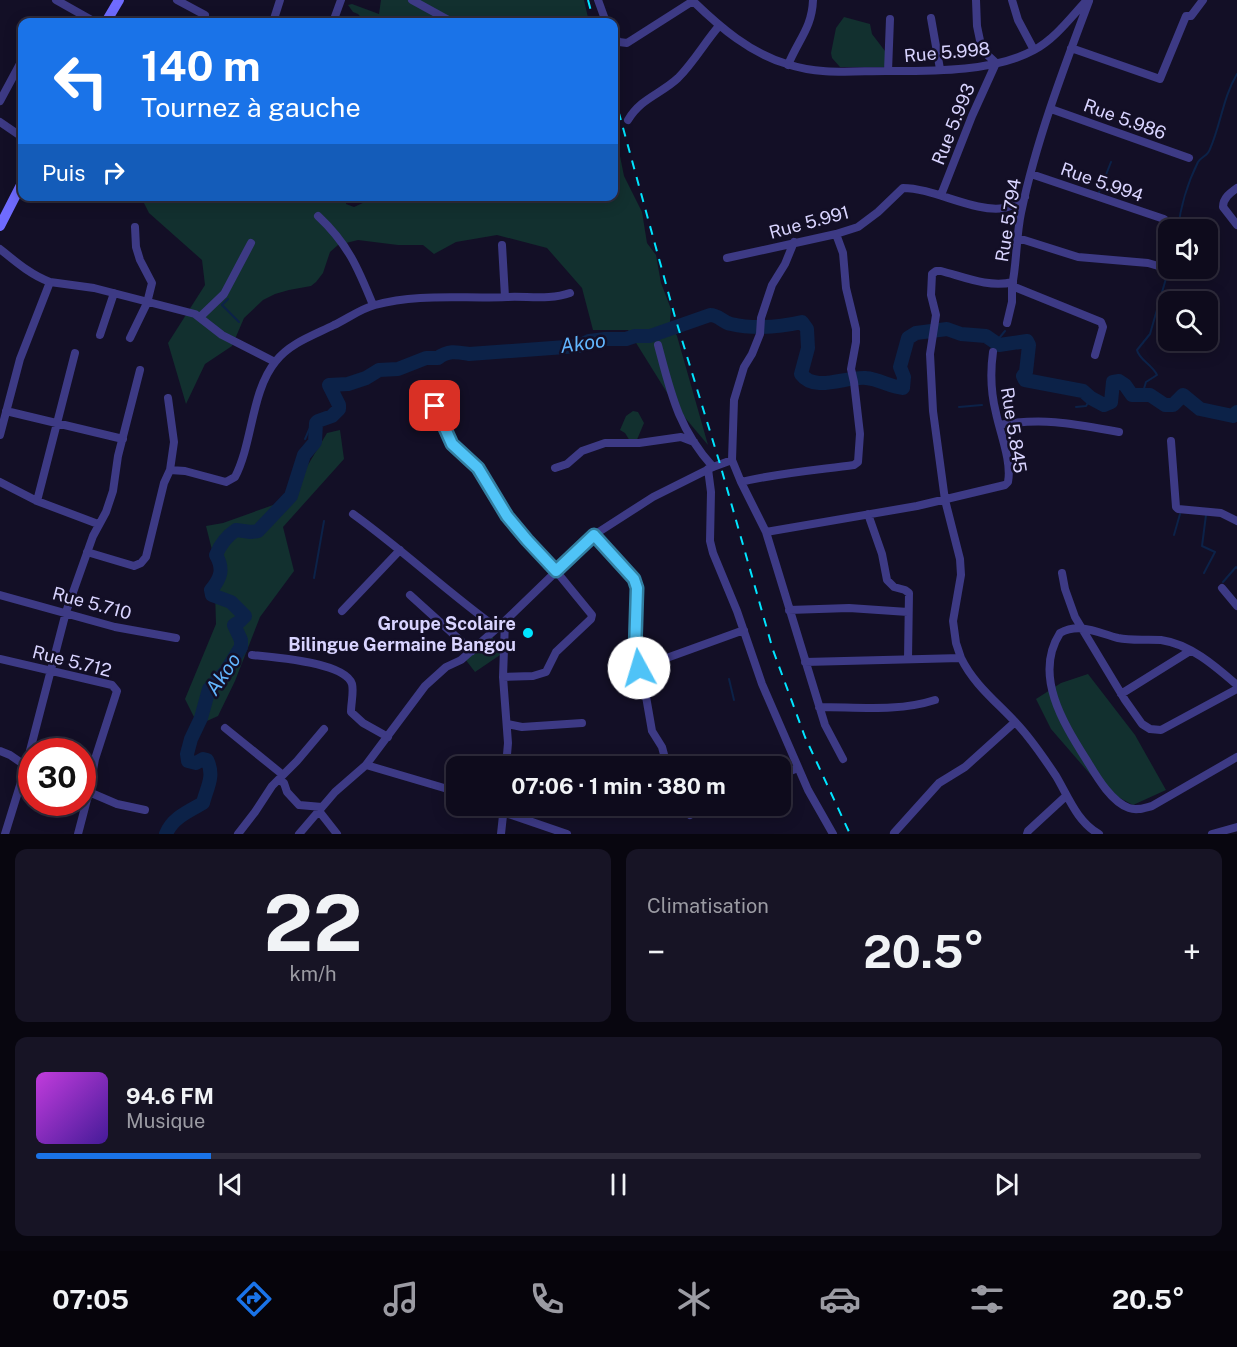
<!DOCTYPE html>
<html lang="fr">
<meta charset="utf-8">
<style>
:root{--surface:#0e0b1c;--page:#171425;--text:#f1f3f6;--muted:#9b9ba3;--line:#2e2b3b;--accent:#1a73e8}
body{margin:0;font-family:"Public Sans",sans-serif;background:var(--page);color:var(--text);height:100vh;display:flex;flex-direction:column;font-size:22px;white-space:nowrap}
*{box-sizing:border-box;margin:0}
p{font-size:20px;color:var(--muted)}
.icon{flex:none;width:33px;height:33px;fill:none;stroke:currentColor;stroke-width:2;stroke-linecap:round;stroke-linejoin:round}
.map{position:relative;height:834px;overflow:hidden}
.side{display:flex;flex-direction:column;gap:15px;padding:15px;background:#08060f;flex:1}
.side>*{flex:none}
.banner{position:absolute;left:18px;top:18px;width:600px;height:183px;border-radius:12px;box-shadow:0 3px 15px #0003,0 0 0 2px var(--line);background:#1a73e8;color:#fff;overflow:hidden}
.buttons{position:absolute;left:1158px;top:219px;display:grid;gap:12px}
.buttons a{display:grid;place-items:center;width:60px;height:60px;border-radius:12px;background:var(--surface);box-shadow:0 3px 15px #0003,0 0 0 2px var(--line);font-size:30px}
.speed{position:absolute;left:18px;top:738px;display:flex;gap:12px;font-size:30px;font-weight:700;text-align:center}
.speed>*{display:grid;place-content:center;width:78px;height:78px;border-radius:50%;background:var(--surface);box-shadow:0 3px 15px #0003,0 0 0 2px var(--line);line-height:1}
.speed .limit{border:9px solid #d22;background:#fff;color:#111}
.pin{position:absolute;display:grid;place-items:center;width:51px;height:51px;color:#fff;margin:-26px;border-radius:12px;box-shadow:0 3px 9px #0006}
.me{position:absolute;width:66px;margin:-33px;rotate:354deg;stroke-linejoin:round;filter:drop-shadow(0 0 4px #0008)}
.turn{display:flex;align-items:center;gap:21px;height:126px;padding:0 24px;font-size:27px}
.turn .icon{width:78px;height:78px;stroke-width:2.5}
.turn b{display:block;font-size:42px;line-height:51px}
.then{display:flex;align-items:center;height:57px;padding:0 24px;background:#0003;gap:12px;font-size:22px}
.big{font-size:45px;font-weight:700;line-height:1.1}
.side .widget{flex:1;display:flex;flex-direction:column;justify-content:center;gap:9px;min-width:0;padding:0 21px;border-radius:12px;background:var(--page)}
.side .dial{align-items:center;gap:0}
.dial b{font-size:78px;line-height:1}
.song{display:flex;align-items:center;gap:18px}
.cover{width:72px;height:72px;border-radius:9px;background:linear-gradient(135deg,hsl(290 70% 55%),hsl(260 70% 35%))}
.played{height:6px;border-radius:3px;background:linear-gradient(90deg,var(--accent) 15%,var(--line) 15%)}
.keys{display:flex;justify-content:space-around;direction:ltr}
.heat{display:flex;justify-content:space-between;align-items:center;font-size:33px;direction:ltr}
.side .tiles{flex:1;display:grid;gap:15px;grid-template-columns:1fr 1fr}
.widget:last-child{grid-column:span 2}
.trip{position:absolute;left:446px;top:756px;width:345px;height:60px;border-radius:12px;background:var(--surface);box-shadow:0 3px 15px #0003,0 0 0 2px var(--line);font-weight:700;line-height:60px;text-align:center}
.dock{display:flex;height:96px;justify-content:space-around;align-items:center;background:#06040b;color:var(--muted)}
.dock .icon{width:42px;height:42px}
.dock .active{color:var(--accent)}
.dock b{font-size:27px;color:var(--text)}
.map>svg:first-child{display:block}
</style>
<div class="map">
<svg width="1237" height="834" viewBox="0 0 1237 834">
<rect width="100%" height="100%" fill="#130f26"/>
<!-- green -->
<path fill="#12302f" d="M 381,0 L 584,0 L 589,22 L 365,22 L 358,14 L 353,12 L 348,5 L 352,4 L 379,14 Z
M 844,17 L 870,24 L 872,34 L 885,51 L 887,63 L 884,67 L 840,67 L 832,58 L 831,53 L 836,28 Z
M 614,126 L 624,176 L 642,212 L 647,243 L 656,255 L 661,283 L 671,309 L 670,322 L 677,336 L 708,445 L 676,407 L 628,330 L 593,330 L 582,288 L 547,248 L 497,235 L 456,242 L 434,254 L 423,245 L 398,245 L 358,240 L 338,245 L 330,252 L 323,273 L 316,282 L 311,286 L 289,290 L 275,294 L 263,300 L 244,318 L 232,346 L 205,364 L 186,404 L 168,343 L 205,285 L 202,260 L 149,213 L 141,197 L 324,196 L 329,202 L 334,197 L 346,196 L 346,204 L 354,207 L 367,201 L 369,196 L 614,196 Z
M 633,411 L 638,412 L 644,423 L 636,442 L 630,441 L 625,433 L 620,430 L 626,416 Z
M 340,430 L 344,459 L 283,527 L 294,571 L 260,617 L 235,681 L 218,716 L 198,725 L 185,699 L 216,624 L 214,558 L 206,526 L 223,523 L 287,500 L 327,433 Z
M 491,635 L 503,653 L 475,672 L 462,655 Z
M 1088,674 L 1135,735 L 1166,790 L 1133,805 L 1103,789 L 1051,729 L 1036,699 L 1061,683 Z"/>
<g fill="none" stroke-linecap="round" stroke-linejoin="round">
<!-- stream -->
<path stroke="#0c2248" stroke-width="2" d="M 1098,195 L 1111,162
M 1178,230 C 1180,208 1188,182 1198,162 C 1202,156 1208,156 1210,149 C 1221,124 1223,97 1237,74
M 228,299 L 222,305 L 239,322
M 995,343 L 1005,331
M 1142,395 L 1146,382 L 1157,375 C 1152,364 1139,360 1137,350 L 1150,334 L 1169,268
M 959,407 L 982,405
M 1076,407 L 1086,406 L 1091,398
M 305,439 L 312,423 L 316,423
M 1174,535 L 1180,514
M 1204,573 L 1215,552 L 1202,546 L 1206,515
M 314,578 L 324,521
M 1223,582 L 1236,567 L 1237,568
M 729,679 L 734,700"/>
<!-- river -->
<path stroke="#0c2248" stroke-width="14" d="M 166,834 C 172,818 189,811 203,803 C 207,787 215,776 207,760 L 203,759 L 196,763 L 188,761 L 187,754 L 191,739 L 201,718 L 209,689 L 226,671 L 241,647 L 241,640 L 234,625 L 239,622 L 245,616 L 231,602 L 212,595 L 211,590 C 221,578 224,569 216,555 C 220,545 227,536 236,530 L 251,532 L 258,531 L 291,496 L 304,455 L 315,442 L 316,423 L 318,421 L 332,416 L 339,409 L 339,405 L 329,385 L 348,384 L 366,378 L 379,370 L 398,369 L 426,358 L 438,358 C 448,350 457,352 469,354 L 579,346 L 589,341 L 605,339 L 626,339 L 635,336 L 650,336 L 710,315 C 719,315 722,322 731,324 C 753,329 780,327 802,322 L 807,329 L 808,348 L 801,374 C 815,393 846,376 866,378 C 879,379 890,387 903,388 L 904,377 L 900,367 L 908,338 L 916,333 L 947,329 L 961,334 L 986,336 L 999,345 L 1027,341 L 1029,345 L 1026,372 L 1023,376 L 1025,380 L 1083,391 L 1091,398 L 1104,405 L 1111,402 L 1113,382 L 1119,381 L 1125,385 L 1132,395 L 1150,395 L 1165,405 L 1173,405 L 1183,395 L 1200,409 L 1233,416 L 1237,412"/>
<!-- street -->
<path stroke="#3d3a85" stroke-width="8" d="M 56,0 L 95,22
M 177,0 L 205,15
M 412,0 L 452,22
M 598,0 L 606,22
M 1012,0 L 1018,20 L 1034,50
M 1089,1 C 1063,70 1036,141 1021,213 C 1016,237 1017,262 1012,286 L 1101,322 L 1103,327 L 1095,355
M 931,18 L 940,69
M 273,22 L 280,0
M 333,22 L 341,0
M 614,37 L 619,42 L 627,43 L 693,1 C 721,28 750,53 787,64 C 819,75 853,71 886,71 C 931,71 994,72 1034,50 C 1055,39 1071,17 1087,0
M 1071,48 L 1160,79 L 1186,16 L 1191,16 L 1203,0
M 788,65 C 798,40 812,28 813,0
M 888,71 L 890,19
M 0,101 L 21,62
M 1051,109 L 1189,158
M 628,120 C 641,98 661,94 678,78 C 694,62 705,42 719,26
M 0,122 L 22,137
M 1031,174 L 1164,219
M 1237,188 C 1230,193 1223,198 1223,207 L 1237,225
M 941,195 L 972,116 L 996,63 L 982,50 L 977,26 L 976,0
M 318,216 C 348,244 358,268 373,305
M 1018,238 L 1078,257 L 1148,263 L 1165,268
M 794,242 L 785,264 L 772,285 L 761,318 L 760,334 L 752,354 L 744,367 L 734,400 L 732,460 L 741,482 L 766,532 L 825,725 L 843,759
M 502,245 L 505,297
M 0,249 C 16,262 31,275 50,282 L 20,359 L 0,435
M 727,258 L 836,234 L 858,227 L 878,212 L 903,188 C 934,188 975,213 1004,208 C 1012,207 1018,201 1025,197
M 50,282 L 94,288 L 195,314 L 222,335 L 275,362
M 200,317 L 224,294 L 251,243
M 1007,323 L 1012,302 L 1012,286
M 100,335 L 114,293
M 130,338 L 147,303 L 152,283 L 140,260 L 136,247 L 135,227
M 658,345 C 671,394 678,428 713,467
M 421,390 L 435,406 L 452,443 L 479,468 L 507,516 L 527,540 L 556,571 L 592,615 L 591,619 L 556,652 L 546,672 L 533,676 L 503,677
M 168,398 L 174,442 L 170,470
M 6,411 L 123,439
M 999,425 C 1044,417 1075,424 1119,432
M 1171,441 L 1176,507 L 1178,509 L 1221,513 L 1237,521
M 555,468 L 567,464 L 582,451 L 605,443 L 639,443 L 681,437 L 694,442
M 708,469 L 711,492 L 710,541 L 713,553 L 737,611 L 762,684 L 808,790 L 833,834
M 0,482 L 37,501 L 98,524
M 741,482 C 778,473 816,470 854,465 L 858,462 L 860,434 L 854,382 L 851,369 L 856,342 L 856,329 L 846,288 L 843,253 L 836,234
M 37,501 L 75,353
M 353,514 C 403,550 447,592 497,628
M 868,514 L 882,554 L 887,580 L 894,587 L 905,590 L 909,593 L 908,659
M 766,532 L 917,506 L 1005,485 L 1008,482 C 1012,462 1000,433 996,413 C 991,393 990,373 993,352
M 594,535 L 634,579 L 637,588 L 635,652 L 644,685 L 652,731 L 662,747 L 666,762
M 87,552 L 134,566 L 141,563 L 146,557 L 164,483 L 170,470 L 185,471 L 226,482 L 235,477 C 253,442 251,391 276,361 C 290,343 314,335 334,325 C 347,319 360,309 375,305 C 418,293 463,299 507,297 C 528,296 550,300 570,293
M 1062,573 L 1065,589 L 1075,617 L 1125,700 L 1142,724 L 1150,729 L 1161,730 L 1237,689
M 1222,588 L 1237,606
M 0,595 L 115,627 L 176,638
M 410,595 L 472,651
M 789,610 L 849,608 L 908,612
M 342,611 L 400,550
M 505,621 L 503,677 L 508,743 L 506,766
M 252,655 C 272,657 345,662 352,684 C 354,692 351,703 351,712 L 363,723 L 388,737
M 961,658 L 956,643 L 953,621 L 961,575 L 960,559 L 945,500 L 933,411 L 930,354 L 936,315 L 931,295 L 932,274 L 936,271 L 941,271 C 964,277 989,288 1013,282
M 0,659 L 112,685 L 117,691 L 95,759 L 89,792 L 117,804 L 145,810
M 805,662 L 961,658 C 974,685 998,703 1017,724 C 1032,740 1044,758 1056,776 C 1068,796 1077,822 1099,834
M 639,668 L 744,630
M 1237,685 C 1215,666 1190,644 1161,640 C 1146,639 1132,641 1118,638 C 1098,633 1080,622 1060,633 C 1032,677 1066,727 1089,764 C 1098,779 1112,802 1129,808 C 1137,811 1144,808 1152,806 L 1237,757
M 1121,694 L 1190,651
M 819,707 C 858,707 898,712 935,700
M 507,724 L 522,727 L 582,723
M 225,728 L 283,775
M 0,751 L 10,755 L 26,766 L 5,834
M 366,765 L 451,790
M 32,768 L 26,766 L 66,612 L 93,536 L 106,512 L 113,491 L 118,456 L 140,370
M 780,775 L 798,768
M 279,780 L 284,783 L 287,792 L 299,805 L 322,807
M 319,811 L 337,834
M 503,812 L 567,834
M 690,815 L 702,806
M 894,833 L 939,783 L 965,767 L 1015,722
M 78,834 L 89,792 L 82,789
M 238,834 L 255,812 L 272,786 L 297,761 L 324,729
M 299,834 L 335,792 L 366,765 L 425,686 L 446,667 L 461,660 L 505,621 L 594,535 L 653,497 L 713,467 L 732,460
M 501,834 L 504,806
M 1027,834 L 1028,831 L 1066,796
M 1212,834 L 1237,827"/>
<!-- secondary -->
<path stroke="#6f6bff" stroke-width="10" d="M 106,22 L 119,0
M 0,226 L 22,183"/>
<!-- rail -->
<path stroke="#00e5ff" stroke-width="2" stroke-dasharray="9 8" stroke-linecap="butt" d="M 588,0 L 594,22
M 614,95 L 675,317 L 720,464 L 773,650 L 805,737 L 850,834"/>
</g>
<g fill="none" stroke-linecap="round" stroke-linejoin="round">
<!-- route casing -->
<g stroke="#337fa1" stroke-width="15">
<path id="route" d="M 435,406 L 452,444 L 478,468 L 507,516 L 527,540 L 556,571 L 594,535 L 634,579 L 637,588 L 635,652 L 639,668"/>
</g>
<!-- route -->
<use href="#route" stroke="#4fc3f7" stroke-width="10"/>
</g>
<!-- markers -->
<circle fill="#00e5ff" stroke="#130f26" stroke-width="2" cx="528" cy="633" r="6"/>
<g text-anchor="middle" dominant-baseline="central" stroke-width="5" stroke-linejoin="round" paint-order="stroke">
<!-- street labels -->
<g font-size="18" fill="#d9d4ff" stroke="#130f26">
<text transform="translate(947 52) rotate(-5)">Rue 5.998</text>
<text transform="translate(1125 119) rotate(20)">Rue 5.986</text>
<text transform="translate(953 124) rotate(-68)">Rue 5.993</text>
<text transform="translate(1102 182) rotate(19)">Rue 5.994</text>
<text transform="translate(1008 220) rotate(-81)">Rue 5.794</text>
<text transform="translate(809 222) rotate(-15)">Rue 5.991</text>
<text transform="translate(1014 430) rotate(81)">Rue 5.845</text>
<text transform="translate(92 603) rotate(15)">Rue 5.710</text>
<text transform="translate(72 661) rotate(14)">Rue 5.712</text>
</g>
<!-- poi labels -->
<g font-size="18" font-weight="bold" fill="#d9d4ff" stroke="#130f26" text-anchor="end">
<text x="516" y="623">Groupe Scolaire<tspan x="516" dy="21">Bilingue Germaine Bangou</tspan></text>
</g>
<!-- water labels -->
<g font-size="20" font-style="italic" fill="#62b6ff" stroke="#130f26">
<text transform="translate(583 343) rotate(-8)">Akoo</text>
<text transform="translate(223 674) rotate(-56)">Akoo</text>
</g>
</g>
</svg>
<div class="buttons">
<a><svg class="icon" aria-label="sound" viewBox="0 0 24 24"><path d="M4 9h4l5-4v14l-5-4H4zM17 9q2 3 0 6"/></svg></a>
<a><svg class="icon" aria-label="search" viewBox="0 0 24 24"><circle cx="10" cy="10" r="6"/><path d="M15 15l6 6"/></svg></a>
</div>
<div class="speed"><div class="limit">30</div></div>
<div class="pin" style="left:435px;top:406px;background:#d93025"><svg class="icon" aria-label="arrive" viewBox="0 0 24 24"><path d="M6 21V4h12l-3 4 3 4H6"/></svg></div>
<svg class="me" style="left:639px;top:668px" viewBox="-20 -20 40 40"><circle r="19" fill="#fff"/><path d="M0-13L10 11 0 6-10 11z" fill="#4fc3f7"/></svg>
<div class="trip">07:06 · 1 min · 380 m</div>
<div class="banner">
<div class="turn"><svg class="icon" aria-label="left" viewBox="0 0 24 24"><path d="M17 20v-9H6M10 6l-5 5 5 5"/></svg><div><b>140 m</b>Tournez à gauche</div></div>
<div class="then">Puis<svg class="icon" aria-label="right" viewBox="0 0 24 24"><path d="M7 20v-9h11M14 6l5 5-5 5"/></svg></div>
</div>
</div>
<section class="side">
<div class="tiles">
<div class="widget dial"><b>22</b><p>km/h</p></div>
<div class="widget"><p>Climatisation</p>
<div class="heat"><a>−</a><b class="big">20.5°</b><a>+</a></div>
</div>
<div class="widget">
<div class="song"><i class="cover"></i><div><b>94.6 FM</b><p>Musique</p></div></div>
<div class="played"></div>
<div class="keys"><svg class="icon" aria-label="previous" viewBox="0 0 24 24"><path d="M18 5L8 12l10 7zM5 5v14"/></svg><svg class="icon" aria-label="pause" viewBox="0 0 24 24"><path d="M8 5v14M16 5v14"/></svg><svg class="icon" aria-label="next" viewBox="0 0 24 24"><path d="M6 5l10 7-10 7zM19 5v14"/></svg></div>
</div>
</div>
</section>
<nav class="dock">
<b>07:05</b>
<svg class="icon active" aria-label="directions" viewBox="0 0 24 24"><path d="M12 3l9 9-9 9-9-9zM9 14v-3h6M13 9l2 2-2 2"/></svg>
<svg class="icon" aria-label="music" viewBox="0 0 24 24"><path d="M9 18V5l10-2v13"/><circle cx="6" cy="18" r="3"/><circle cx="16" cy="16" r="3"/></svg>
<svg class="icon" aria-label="phone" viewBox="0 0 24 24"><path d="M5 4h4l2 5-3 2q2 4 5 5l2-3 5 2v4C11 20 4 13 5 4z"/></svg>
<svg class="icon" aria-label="climate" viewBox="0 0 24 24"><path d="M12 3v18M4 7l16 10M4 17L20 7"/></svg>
<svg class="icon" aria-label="car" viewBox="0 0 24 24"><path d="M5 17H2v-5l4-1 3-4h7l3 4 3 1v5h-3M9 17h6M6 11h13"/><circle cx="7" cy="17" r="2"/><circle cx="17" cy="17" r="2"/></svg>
<svg class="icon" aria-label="filters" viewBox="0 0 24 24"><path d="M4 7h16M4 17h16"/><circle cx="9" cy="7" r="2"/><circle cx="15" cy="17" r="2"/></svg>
<b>20.5°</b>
</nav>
